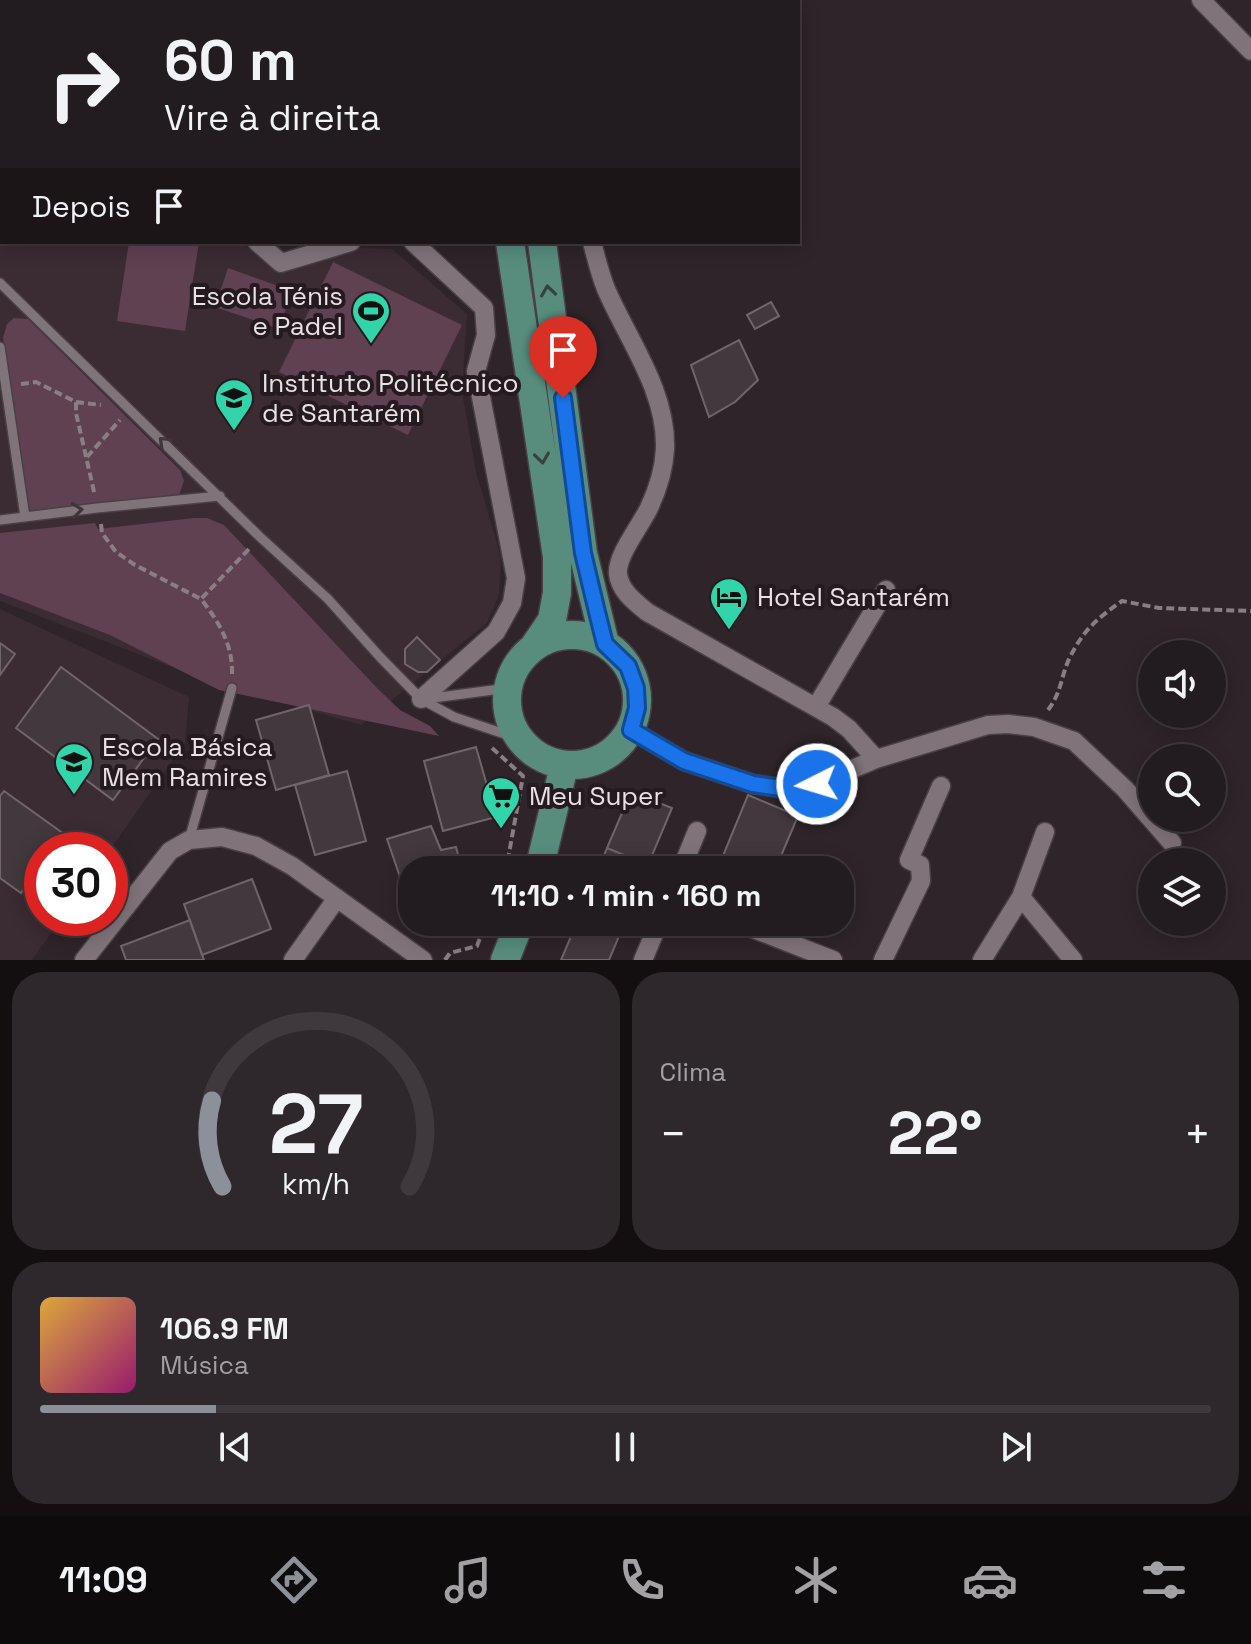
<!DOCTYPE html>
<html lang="pt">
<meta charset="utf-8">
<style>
:root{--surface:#221b1f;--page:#2e282c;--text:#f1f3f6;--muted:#a2a1a4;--line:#3f393d;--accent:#8c9099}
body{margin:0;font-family:"Space Grotesk",sans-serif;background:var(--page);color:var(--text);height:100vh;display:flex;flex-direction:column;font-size:30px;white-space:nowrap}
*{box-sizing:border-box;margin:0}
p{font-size:26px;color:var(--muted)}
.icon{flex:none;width:44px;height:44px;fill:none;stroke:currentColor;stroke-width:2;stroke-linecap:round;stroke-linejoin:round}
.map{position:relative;height:960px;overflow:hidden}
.drawer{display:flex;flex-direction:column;gap:12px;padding:12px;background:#130f11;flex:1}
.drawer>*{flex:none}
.banner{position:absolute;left:0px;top:0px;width:800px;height:244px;box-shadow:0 4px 20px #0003,0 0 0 2px var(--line);background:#221b1f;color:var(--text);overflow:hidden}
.tools{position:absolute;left:1138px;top:640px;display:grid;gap:16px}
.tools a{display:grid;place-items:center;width:88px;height:88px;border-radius:50%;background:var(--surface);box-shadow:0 4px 20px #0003,0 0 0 2px var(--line);font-size:40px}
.speed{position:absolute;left:24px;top:832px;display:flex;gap:16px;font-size:40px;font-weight:700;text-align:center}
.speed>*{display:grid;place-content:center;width:104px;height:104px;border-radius:50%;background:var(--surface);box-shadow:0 4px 20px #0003,0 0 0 2px var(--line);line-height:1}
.speed .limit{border:12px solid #d22;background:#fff;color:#111}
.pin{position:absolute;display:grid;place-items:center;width:68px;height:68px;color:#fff;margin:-82px -34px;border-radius:50% 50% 50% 0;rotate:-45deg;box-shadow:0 0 8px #0007}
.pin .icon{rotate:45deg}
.me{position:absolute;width:88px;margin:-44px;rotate:265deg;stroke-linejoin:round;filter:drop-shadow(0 0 6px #0008)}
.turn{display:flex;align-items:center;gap:28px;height:168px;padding:0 32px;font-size:36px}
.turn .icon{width:104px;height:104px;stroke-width:2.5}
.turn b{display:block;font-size:56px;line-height:68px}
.then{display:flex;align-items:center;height:76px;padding:0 32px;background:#0003;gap:16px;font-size:30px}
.big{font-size:60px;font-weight:700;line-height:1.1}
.drawer .widget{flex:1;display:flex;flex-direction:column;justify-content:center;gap:12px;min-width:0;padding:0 28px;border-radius:32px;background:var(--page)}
.drawer .dial{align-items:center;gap:0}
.dial svg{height:208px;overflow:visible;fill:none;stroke:var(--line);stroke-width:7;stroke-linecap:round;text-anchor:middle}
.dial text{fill:var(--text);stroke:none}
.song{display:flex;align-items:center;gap:24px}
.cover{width:96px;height:96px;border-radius:12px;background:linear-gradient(135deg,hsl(40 70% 55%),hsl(320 70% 35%))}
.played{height:8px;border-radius:4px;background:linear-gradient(90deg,var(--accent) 15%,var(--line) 15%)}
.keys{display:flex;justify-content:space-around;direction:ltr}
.heat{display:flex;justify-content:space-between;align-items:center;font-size:44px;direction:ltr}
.drawer .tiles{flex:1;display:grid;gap:12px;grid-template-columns:1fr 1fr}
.widget:last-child{grid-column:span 2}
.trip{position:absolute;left:398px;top:856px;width:456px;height:80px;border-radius:32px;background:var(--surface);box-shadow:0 4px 20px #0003,0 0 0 2px var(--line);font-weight:700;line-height:80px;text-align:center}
.tabs{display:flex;height:128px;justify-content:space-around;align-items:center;background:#0e0b0c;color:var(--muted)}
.tabs .icon{width:56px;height:56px}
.tabs .selected{color:var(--accent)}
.tabs b{font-size:36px;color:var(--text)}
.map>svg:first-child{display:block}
</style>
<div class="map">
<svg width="1251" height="960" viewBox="0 0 1251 960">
<rect width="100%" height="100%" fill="#2e2429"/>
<!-- built -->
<path fill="#3b2b33" d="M 2,211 L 2,242 L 241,242 L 265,263 L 286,270 L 358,248 L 392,249 L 467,314 L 462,391 L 476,472 L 501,556 L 499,595 L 487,623 L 361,725 L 216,684 L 0,601 L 0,212 Z
M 0,609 L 189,697 L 185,743 L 110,850 L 42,850 L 42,918 L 62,918 L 32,960 L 0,960 Z"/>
<!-- green -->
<path fill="#5f4151" d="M 129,242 L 199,242 L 185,331 L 117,321 Z
M 333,262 L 462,325 L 408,435 L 279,372 Z
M 228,268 L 292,291 L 279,329 L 215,307 Z
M 14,318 L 28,319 L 180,470 L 184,481 L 179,495 L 29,513 L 3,338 L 7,324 Z
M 194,518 L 207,518 L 224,525 L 377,688 L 400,710 L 430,726 L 439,736 L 219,690 L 110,635 L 0,593 L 0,533 L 95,523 L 98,529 Z"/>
<!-- building -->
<path fill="#42383d" stroke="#71656b" stroke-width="2" d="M 771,302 L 779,316 L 755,329 L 747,315 Z
M 739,340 L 758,380 L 735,402 L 709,417 L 691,365 Z
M 417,637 L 440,660 L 427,672 L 418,672 L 405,664 L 405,649 Z
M 0,643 L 15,654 L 0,675 Z
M 61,667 L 158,739 L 113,800 L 16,728 Z
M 309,705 L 329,775 L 276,790 L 256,720 Z
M 476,747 L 496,817 L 443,831 L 424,761 Z
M 347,771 L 366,841 L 315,855 L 295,785 Z
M 4,791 L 64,834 L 52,850 L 42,850 L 42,864 L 21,893 L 0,878 L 0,796 Z
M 631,792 L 672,808 L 648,865 L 607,848 Z
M 748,795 L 798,816 L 775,870 L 738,870 L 720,863 Z
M 431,826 L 441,850 L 456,847 L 462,870 L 412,870 L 412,912 L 387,839 Z
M 607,848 L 648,865 L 646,870 L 598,870 Z
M 252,879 L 271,929 L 202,955 L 184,904 Z
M 190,920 L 204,960 L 126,960 L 121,946 Z
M 577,922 L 625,922 L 609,960 L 561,960 Z"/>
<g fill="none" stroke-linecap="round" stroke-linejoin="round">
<!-- service casing -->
<g stroke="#484045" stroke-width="12">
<path id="service" d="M 0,283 L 260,537 L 328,599 L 380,657 L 421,699 L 454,717 L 517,738
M 0,347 L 25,517
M 0,520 L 97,508 L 220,496
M 425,699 L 508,688
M 189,840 L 232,688"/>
</g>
<!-- minor casing -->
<g stroke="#484045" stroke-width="21">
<path id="minor" d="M 567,0 L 567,2
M 1201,0 L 1251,51
M 257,242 L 281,263 L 351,242
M 413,242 L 484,308 L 486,335 L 476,371 L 516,578 L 512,603 L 496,632 L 421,699
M 592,242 C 596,258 600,274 606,289 C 628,340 667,391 665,449 C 664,468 657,491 649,508 C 641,525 616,556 618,574 C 620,591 635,602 647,612 L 833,717 L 849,729 L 876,759
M 816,707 L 886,590
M 631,730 L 684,761 L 753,784 L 780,788 L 803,788 L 817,784 L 876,759 L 988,725 L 1008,724 L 1034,727 L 1074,741 L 1125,789 L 1172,843
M 681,870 L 697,831
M 1021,897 L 1045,832
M 736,922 L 833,960
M 84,960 L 170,851 L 189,840 L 222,837 L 256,846 L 292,866 L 423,960
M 293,960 L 337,898
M 643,960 L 659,922
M 883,960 L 921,881 L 920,865 L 909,860 L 941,786
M 982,960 L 1021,897 L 1073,960"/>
</g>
<!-- primary casing -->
<g stroke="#484045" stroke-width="31">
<path id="primary" d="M 450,0 L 451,2
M 485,0 L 486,2
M 510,242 L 557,557 L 557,593 L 552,620 L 535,645
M 542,242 L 583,553 L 605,644
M507 700a65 65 0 1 1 130 0a65 65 0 1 1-130 0Z
M 539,870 L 564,766
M 505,960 L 520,922"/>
</g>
<!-- path -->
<path stroke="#887f84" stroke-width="4" stroke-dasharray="8 4" stroke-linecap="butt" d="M 21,384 L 36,382 L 76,402 L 76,413 L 95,496
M 76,402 L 101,405
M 87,457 L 120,420
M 101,524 L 102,533 L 116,552 L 135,565 L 201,599
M 232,674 C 233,644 218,621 201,599 L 251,547
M 1048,710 C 1062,692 1061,675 1070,657 C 1084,629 1098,618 1122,601 L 1159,608 L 1251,611
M 492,748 L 523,776 L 506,870
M 445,960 L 450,953 L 477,946 L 486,922"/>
<!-- service -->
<use href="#service" stroke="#80747a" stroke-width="9"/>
<!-- minor -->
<use href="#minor" stroke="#80747a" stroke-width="18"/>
<!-- primary -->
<use href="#primary" stroke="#588d7e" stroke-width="28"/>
</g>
<!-- one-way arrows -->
<defs><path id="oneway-chevron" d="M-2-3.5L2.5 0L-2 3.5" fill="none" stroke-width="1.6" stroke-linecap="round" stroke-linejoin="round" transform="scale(2)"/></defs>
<g stroke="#364240">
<use href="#oneway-chevron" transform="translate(548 291) rotate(-98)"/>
<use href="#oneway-chevron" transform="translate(542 458) rotate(82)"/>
</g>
<g stroke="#40353a">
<use href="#oneway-chevron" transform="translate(164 442) rotate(-136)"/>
<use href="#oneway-chevron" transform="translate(77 510) rotate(-7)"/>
</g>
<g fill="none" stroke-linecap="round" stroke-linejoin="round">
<!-- route casing -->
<g stroke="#114b97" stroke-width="20">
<path id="route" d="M 563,398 L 583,553 L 597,612 L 605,644 L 628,666 L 636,688 L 637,708 L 631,730 L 684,761 L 753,784 L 780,788 L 803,788 L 817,784"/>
</g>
<!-- route -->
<use href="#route" stroke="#1a73e8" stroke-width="14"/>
</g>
<!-- icons -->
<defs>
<g id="stadium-pin" transform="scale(2)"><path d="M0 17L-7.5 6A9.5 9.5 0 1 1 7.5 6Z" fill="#32d4a9" stroke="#241a1f"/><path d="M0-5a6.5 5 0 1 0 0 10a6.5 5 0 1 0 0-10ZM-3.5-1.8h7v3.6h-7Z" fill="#111"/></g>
<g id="university-pin" transform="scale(2)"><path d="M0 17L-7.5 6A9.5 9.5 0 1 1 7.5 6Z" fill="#32d4a9" stroke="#241a1f"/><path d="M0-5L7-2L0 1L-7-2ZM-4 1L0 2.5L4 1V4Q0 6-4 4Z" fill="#111"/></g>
<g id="hotel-pin" transform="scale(2)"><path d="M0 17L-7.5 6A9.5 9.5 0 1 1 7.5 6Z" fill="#32d4a9" stroke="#241a1f"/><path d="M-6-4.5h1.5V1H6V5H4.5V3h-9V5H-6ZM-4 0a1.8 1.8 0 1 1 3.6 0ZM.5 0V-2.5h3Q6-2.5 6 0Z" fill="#111"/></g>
<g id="school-pin" transform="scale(2)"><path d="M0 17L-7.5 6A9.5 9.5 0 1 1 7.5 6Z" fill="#32d4a9" stroke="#241a1f"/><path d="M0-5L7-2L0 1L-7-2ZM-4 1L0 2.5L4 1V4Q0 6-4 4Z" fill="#111"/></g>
<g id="supermarket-pin" transform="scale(2)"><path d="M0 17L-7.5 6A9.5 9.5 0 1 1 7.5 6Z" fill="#32d4a9" stroke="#241a1f"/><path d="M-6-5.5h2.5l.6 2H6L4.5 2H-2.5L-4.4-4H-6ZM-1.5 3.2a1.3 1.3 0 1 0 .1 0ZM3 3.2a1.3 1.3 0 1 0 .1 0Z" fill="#111"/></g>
</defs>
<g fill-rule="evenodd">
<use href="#stadium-pin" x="371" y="311"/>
<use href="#university-pin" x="234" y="398"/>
<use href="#hotel-pin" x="729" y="597"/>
<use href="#school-pin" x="74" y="762"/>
<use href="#supermarket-pin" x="501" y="796"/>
</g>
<g text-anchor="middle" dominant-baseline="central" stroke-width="8" stroke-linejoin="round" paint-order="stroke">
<!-- poi labels -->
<g font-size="26" fill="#e8e1e5" stroke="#241a1f" text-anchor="start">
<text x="343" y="296" text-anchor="end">Escola Ténis<tspan x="343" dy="30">e Padel</tspan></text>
<text x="262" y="383">Instituto Politécnico<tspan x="262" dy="30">de Santarém</tspan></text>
<text x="757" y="597">Hotel Santarém</text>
<text x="102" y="747">Escola Básica<tspan x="102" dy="30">Mem Ramires</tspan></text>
<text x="529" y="796">Meu Super</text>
</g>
</g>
</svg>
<div class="tools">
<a><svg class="icon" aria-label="sound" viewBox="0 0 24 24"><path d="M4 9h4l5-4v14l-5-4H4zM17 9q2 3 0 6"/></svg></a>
<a><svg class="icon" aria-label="search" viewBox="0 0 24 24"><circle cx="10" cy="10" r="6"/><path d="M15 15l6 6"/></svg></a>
<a><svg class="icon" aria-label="layers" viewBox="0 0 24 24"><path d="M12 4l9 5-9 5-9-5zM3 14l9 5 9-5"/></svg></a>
</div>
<div class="speed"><div class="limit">30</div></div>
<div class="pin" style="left:563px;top:398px;background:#d93025"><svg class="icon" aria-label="arrive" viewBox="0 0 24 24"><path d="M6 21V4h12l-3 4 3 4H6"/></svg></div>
<svg class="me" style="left:817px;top:784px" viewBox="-20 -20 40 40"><circle r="17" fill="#1a73e8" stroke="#fff" stroke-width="3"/><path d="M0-11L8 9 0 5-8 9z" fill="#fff"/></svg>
<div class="trip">11:10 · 1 min · 160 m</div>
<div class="banner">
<div class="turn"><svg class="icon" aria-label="right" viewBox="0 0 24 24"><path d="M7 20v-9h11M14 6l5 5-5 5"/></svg><div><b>60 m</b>Vire à direita</div></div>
<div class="then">Depois<svg class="icon" aria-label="arrive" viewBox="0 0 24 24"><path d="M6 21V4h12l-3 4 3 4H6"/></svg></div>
</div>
</div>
<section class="drawer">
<div class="tiles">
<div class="widget dial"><svg viewBox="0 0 100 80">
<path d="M14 69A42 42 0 1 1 86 69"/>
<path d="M14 69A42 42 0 0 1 10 36" stroke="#8c9099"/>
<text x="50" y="56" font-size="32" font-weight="700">27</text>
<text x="50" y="72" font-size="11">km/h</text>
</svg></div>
<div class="widget"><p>Clima</p>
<div class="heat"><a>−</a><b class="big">22°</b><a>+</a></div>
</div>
<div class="widget">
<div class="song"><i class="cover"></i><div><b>106.9 FM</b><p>Música</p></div></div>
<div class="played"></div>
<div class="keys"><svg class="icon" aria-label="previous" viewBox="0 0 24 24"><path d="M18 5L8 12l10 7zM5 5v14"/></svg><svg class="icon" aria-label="pause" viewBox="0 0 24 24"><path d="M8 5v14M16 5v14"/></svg><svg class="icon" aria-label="next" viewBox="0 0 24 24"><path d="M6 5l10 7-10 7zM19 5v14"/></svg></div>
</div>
</div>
</section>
<nav class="tabs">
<b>11:09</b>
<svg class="icon selected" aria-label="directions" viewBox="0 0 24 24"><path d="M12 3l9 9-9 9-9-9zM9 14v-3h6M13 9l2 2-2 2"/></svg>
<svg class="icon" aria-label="music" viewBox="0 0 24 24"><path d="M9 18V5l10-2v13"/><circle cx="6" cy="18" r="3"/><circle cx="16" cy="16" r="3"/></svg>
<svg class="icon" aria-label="phone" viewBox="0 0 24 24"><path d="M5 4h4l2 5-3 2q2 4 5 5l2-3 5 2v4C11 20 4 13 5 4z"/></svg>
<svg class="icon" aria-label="climate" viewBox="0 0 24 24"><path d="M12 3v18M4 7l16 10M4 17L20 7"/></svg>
<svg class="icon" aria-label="car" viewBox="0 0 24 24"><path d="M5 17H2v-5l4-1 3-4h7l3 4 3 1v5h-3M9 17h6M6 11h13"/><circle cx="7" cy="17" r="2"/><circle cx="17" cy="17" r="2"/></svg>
<svg class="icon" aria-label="filters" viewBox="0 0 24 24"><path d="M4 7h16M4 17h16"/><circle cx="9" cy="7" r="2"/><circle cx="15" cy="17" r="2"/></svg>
</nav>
